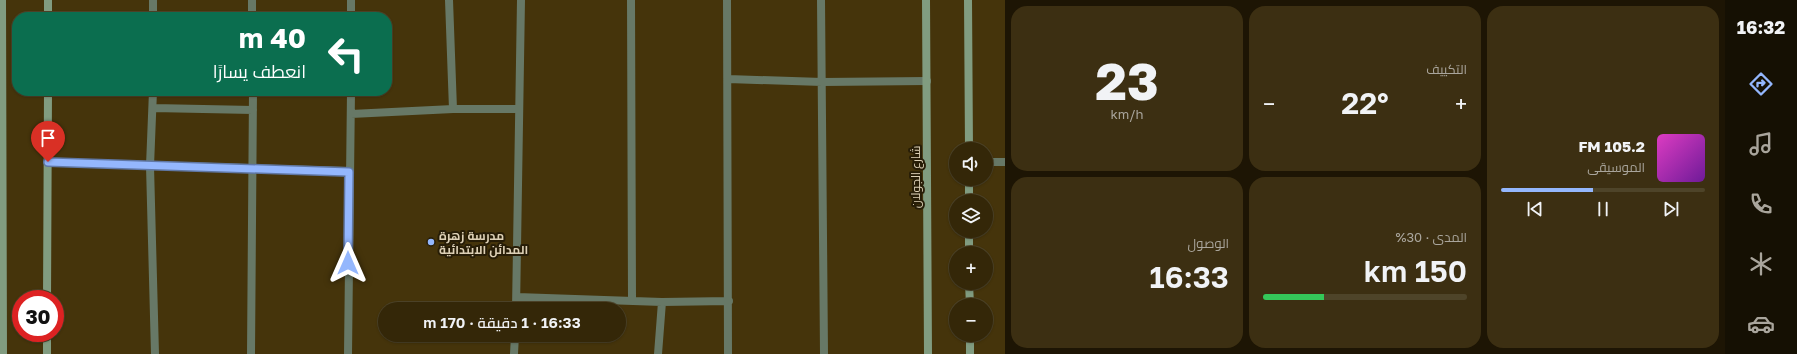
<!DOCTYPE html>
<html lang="ar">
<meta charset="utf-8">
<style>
:root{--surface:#342708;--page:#3c2f12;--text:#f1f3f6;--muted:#a9a59c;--line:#4e4429;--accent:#94b7fd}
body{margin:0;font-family:"Golos Text",Cairo,sans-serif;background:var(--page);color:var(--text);direction:rtl;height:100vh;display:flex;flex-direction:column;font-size:15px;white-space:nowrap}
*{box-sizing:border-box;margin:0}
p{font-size:13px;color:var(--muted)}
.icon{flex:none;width:22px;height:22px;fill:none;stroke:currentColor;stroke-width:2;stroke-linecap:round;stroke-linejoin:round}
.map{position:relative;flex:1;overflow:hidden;direction:ltr}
.drawer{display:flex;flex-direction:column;gap:6px;padding:6px;background:#1d1504;width:720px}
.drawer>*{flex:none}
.banner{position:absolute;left:12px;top:12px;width:380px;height:84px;border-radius:16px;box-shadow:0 1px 3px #0004,0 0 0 1px var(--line);direction:rtl;background:#0b6e4f;color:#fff;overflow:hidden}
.buttons{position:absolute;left:949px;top:142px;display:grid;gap:8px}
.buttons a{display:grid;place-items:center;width:44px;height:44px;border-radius:50%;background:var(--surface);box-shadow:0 1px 3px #0004,0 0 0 1px var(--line);font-size:20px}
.speed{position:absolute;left:12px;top:290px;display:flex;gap:8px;font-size:20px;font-weight:700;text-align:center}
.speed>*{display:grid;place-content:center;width:52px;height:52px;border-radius:50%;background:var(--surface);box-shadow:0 1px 3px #0004,0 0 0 1px var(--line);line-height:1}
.speed .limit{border:6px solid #d22;background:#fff;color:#111}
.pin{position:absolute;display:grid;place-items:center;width:34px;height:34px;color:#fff;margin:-41px -17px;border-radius:50% 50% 50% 0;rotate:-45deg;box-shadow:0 0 4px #0007}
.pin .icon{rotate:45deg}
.me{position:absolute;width:44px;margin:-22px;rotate:0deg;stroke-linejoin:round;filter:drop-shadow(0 0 3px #0008)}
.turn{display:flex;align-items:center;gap:14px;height:84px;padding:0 20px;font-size:18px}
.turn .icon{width:52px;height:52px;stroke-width:2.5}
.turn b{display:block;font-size:28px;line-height:34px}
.big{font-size:30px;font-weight:600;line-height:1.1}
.drawer .widget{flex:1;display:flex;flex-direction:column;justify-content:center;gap:6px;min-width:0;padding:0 14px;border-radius:16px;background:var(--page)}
.drawer .dial{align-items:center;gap:0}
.dial b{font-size:52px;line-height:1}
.song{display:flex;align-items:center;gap:12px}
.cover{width:48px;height:48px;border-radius:6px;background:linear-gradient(135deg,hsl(310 70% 55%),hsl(280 70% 35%))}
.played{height:4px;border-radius:2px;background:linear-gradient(90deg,var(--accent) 45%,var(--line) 45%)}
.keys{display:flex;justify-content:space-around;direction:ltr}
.heat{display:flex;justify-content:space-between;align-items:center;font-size:22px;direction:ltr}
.charge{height:6px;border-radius:3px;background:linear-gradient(90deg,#34c759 30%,var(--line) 0)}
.drawer .tiles{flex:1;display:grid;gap:6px;grid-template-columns:repeat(3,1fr)}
.widget:first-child{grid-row:span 2}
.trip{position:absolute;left:378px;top:302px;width:248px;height:40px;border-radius:20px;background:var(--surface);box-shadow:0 1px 3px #0004,0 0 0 1px var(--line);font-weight:600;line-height:40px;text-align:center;direction:rtl}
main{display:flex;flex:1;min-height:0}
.tab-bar{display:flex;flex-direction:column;width:72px;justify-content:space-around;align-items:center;background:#151003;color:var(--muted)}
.tab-bar .icon{width:28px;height:28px}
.tab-bar .active{color:var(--accent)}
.tab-bar b{font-size:18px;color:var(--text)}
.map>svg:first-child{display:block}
</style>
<main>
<nav class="tab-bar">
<b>16:32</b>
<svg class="icon active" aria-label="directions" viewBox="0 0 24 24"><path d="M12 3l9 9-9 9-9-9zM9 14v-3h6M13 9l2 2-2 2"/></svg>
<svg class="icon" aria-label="music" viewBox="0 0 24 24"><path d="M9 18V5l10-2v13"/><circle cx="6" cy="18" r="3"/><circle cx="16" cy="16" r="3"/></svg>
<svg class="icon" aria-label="phone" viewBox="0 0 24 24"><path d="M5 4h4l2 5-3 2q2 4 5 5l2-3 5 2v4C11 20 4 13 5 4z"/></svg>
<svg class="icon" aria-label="climate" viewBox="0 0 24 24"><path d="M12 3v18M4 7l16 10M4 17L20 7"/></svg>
<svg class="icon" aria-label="car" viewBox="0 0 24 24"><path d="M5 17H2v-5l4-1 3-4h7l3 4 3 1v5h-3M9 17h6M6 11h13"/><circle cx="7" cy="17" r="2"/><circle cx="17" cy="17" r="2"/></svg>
</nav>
<section class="drawer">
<div class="tiles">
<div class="widget">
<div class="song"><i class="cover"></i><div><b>105.2 FM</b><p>الموسيقى</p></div></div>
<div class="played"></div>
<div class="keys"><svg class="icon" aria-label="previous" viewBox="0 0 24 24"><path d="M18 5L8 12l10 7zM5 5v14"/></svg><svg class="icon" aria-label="pause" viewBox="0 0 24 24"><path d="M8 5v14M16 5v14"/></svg><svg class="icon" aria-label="next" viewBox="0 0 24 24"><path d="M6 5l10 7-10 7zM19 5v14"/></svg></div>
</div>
<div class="widget"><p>التكييف</p>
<div class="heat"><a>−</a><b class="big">22°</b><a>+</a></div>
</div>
<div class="widget dial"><b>23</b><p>km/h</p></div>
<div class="widget"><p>المدى · 30%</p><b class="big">150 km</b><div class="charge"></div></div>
<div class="widget"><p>الوصول</p><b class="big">16:33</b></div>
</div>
</section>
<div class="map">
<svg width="1005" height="354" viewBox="0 0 1005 354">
<rect width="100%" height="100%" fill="#45340b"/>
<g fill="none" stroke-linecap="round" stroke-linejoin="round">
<!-- street -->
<path stroke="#677866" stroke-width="8" d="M 252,0 L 252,17
M 351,0 L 351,17
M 449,0 L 453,109
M 631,0 L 632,301
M 727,0 L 728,354
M 821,0 L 824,354
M 153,17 L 153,0
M 728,79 L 822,82 L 927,81
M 153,91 L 150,166 L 155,354
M 153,108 L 253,110
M 351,114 L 453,109 L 518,109
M 48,162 L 349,171
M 986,162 L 1005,162
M 517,297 L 662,302 L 729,301
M 516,309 L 521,0
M 251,354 L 253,91
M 348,354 L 351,91
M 514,354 L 515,335
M 658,354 L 662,302"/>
<!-- secondary -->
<path stroke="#819c80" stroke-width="8" d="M 2,0 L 3,354
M 926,0 L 928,354
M 968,0 L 969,149
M 48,17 L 48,0
M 969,179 L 969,201
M 969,231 L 969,253
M 969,283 L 970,305
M 47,299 L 48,91
M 970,335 L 970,354
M 47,354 L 47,333"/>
</g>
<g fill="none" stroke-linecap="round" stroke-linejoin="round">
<!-- route casing -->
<g stroke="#6077a4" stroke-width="10">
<path id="route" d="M 48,162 L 349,172 L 348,263"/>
</g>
<!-- route -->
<use href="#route" stroke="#94b7fd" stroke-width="7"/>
</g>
<!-- markers -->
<circle fill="#94b7fd" stroke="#271d07" stroke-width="1.5" cx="431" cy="242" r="4"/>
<g text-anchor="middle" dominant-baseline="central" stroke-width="4" stroke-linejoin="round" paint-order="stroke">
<!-- street labels -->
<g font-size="12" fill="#ddd0b6" stroke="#271d07">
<text transform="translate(915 177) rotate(-90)">شارع الجولان</text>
</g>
<!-- poi labels -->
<g font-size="12" font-weight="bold" fill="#ddd0b6" stroke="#271d07" text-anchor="start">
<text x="439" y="235">مدرسة زهرة<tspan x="439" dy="14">المدائن الابتدائية</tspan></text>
</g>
</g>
</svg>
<div class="buttons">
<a><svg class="icon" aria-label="sound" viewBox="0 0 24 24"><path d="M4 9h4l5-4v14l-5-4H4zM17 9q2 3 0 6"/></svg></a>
<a><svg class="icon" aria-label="layers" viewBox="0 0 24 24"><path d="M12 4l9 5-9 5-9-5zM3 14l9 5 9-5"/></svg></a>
<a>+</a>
<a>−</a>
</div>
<div class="speed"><div class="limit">30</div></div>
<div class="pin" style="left:48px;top:162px;background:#d93025"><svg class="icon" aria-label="arrive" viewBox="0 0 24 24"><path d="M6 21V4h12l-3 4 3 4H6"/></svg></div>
<svg class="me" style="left:348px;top:263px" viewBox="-20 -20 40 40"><path d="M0-17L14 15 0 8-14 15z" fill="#94b7fd" stroke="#fff" stroke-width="4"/></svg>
<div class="trip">16:33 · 1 دقيقة · 170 m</div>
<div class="banner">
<div class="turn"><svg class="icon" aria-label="left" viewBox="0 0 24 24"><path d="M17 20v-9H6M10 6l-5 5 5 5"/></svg><div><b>40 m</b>انعطف يسارًا</div></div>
</div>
</div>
</main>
